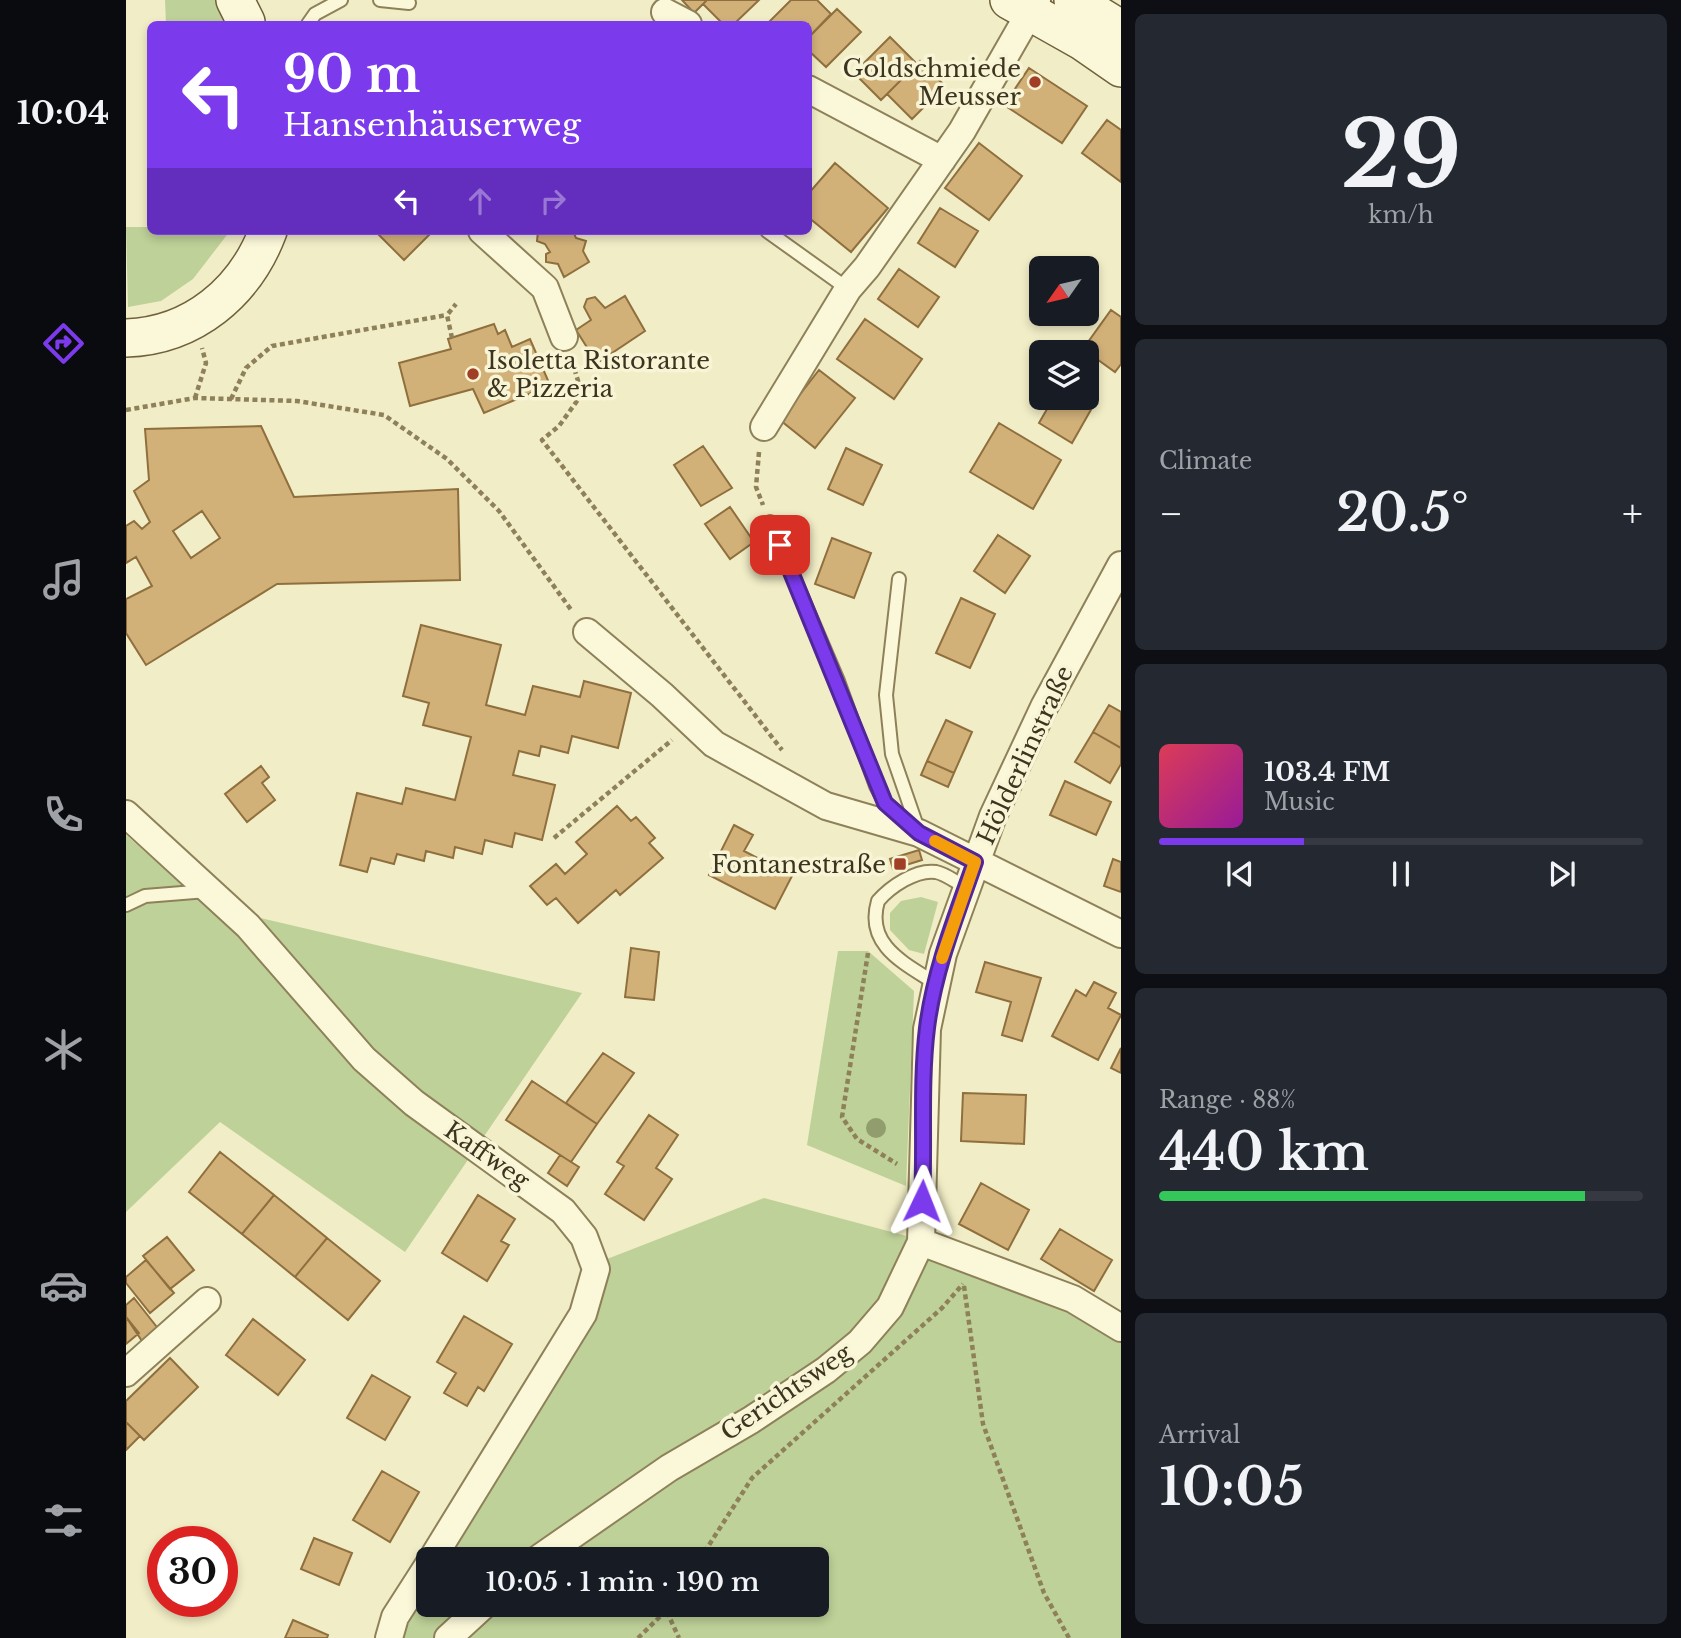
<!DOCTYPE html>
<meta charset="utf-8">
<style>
:root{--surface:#171b24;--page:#242831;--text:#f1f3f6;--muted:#9ea1a6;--line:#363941;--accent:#7c3aed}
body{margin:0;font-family:"Libre Baskerville",serif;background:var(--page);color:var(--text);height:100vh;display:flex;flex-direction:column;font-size:26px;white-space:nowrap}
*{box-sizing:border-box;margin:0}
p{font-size:23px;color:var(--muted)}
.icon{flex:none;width:38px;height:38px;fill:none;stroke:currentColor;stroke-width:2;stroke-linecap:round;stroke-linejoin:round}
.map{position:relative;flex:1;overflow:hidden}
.sheet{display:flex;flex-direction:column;gap:14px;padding:14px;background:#0d0f14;width:560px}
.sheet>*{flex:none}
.guide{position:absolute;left:21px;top:21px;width:665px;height:214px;border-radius:10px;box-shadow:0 4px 10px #0003;background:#7c3aed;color:#fff;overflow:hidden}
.needle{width:46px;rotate:236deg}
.controls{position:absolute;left:903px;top:256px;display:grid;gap:14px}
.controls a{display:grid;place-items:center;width:70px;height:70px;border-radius:10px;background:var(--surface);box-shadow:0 4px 10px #0003;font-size:35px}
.speed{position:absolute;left:21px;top:1526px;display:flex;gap:14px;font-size:35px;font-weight:700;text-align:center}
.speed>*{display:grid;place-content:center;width:91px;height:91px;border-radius:50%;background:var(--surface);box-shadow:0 4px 10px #0003;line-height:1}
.speed .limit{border:10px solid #d22;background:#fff;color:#111}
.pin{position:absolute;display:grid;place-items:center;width:60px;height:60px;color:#fff;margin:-30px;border-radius:14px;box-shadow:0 4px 10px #0006}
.me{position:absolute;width:77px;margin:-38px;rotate:2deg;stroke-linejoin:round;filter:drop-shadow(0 0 5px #0008)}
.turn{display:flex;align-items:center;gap:24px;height:147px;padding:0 21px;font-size:32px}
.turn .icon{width:91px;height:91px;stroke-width:2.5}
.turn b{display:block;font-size:49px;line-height:60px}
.lanes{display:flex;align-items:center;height:66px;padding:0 21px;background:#0003;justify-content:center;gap:35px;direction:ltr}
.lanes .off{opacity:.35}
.big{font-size:52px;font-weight:600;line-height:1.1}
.sheet .tile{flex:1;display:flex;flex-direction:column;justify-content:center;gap:10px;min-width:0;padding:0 24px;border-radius:10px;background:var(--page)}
.sheet .dial{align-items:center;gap:0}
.dial b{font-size:91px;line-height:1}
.song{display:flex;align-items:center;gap:21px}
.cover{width:84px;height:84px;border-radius:10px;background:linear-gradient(135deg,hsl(350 70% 55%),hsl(300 70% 35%))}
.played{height:7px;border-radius:4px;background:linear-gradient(90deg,var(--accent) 30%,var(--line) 30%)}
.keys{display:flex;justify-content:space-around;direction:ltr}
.heat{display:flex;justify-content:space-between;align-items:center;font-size:38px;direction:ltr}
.charge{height:10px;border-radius:5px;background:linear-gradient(90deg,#34c759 88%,var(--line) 0)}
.trip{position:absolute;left:290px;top:1547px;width:413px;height:70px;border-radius:10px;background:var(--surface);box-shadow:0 4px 10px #0003;font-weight:600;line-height:70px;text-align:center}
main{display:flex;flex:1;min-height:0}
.menu{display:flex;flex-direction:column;width:126px;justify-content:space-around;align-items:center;background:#090b0e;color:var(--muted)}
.menu .icon{width:49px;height:49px}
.menu .selected{color:var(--accent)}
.menu b{font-size:32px;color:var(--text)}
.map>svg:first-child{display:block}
</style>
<main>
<nav class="menu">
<b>10:04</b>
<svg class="icon selected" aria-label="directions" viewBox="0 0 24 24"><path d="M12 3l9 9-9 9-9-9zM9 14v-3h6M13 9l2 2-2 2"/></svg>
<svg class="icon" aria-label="music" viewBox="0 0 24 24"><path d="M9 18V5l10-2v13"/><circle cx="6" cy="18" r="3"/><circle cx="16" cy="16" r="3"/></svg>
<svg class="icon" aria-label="phone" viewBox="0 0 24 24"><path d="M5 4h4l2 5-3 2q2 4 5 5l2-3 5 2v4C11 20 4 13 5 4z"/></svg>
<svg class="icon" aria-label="climate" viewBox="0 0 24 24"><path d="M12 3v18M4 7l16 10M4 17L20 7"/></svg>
<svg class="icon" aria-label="car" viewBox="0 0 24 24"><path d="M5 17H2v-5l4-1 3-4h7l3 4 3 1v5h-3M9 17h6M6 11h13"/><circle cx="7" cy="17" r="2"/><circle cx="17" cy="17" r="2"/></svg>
<svg class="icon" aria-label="filters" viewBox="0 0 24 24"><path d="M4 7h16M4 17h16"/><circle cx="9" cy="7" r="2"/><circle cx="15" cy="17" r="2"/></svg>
</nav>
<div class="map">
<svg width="995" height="1638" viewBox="0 0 995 1638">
<rect width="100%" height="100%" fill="#f1edc6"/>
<!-- green -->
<path fill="#bed198" d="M 39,0 L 90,0 L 98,24 L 40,24 Z
M 0,227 L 24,227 L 24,231 L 104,231 L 67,279 L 35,301 L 2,307 Z
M 0,835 L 112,933 L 126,916 L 456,993 L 279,1252 L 94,1122 L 0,1212 Z
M 795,897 L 812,902 L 798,954 L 783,950 L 764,930 L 764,913 L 775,901 Z
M 712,951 L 742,951 L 788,991 L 780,1186 L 681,1145 Z
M 638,1198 L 792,1239 L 995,1334 L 995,1638 L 274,1638 L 303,1570 L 303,1605 L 691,1605 L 691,1559 L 310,1559 L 467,1316 L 481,1259 Z"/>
<!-- building -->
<path fill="#d2b179" stroke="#8f6f3e" stroke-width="2" fill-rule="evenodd" d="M 556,0 L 581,0 L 568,13 Z
M 581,0 L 633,0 L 608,24 L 597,24 L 577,4 Z
M 665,0 L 691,0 L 705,14 L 682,38 L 682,24 L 645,24 L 643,22 Z
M 711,9 L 735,32 L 700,67 L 682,50 L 682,38 Z
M 764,37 L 791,64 L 755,100 L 728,73 Z
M 794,61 L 819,86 L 786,119 L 761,94 Z
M 903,68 L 961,106 L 936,143 L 878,105 Z
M 981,120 L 995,130 L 995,182 L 956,153 Z
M 853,143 L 896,176 L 863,220 L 819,188 Z
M 709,163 L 762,208 L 725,252 L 682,217 L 682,194 Z
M 814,208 L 852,231 L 829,267 L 792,243 Z
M 249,231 L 307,231 L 278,260 Z
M 412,231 L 447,231 L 450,238 L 460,241 L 457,251 L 463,262 L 438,277 L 432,264 L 420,262 L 420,254 L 424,252 L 419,244 L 411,241 Z
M 773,269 L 813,297 L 792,327 L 752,299 Z
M 499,296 L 519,331 L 471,363 L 450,330 L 465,320 L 458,307 L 461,299 L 469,297 L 479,308 Z
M 985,310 L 995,317 L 995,364 L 989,372 L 957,349 Z
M 739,319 L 796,359 L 768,399 L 711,359 Z
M 368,324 L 372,334 L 379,330 L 386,347 L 404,339 L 424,385 L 358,413 L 347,389 L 284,406 L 273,363 L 325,349 L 322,339 Z
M 693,370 L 729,398 L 689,448 L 654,420 Z
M 961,393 L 971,399 L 946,443 L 913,423 L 928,397 L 961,397 Z
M 873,423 L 935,460 L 907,509 L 844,472 Z
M 135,426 L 168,497 L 332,489 L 334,580 L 151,584 L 20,665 L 0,633 L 0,599 L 26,586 L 10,557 L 0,563 L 0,526 L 8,521 L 16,529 L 24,522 L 8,491 L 23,480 L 19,429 ZM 76,511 L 94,538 L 65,558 L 47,531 Z
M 577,446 L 606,488 L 575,506 L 548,465 Z
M 720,448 L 756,465 L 737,505 L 702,489 Z
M 604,507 L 628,542 L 604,559 L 579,524 Z
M 872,535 L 904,556 L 879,593 L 848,571 Z
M 706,538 L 745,553 L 728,598 L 689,584 Z
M 835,598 L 869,614 L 844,668 L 810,653 Z
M 295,625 L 375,645 L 360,705 L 399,715 L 407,686 L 454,697 L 458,681 L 505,693 L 492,748 L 446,736 L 442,753 L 415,746 L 413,756 L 393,751 L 387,775 L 429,785 L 416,840 L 389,833 L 386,847 L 359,840 L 356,854 L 329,847 L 327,858 L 300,851 L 298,861 L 271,854 L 268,864 L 245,858 L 241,872 L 214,865 L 231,793 L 276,804 L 280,788 L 329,800 L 345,737 L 297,725 L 303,703 L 277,696 Z
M 983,705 L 995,712 L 995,748 L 967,732 Z
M 820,720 L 846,732 L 828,773 L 801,761 Z
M 967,732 L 995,748 L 995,764 L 984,783 L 949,762 Z
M 801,761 L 828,773 L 822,787 L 795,775 Z
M 135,766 L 143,777 L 136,783 L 149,800 L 121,822 L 99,794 Z
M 939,781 L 985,802 L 970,835 L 924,815 Z
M 491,806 L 505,821 L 510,817 L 529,838 L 523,843 L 537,858 L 494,895 L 490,890 L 452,923 L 430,898 L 421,905 L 404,886 L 430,864 L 439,874 L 461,854 L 450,842 Z
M 608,825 L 627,835 L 618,851 L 666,876 L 649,909 L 583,875 Z
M 793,850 L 796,860 L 767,869 L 764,859 Z
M 987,859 L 995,862 L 995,892 L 978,886 Z
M 505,948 L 533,952 L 528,1000 L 499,997 Z
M 859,962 L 915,978 L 896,1041 L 876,1035 L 885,1002 L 850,992 Z
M 968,982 L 990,993 L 982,1008 L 995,1015 L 972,1060 L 926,1036 L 950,990 L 960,996 Z
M 995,1048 L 995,1073 L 985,1068 Z
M 477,1053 L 508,1073 L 471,1124 L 440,1103 Z
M 406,1081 L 471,1124 L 445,1162 L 380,1120 Z
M 837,1093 L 900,1095 L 898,1144 L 835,1141 Z
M 523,1115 L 552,1135 L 530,1168 L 546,1179 L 518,1220 L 479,1194 L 498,1166 L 491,1162 Z
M 94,1152 L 148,1195 L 116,1234 L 63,1192 Z
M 434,1155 L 453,1167 L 441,1186 L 422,1173 Z
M 855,1183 L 903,1210 L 882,1250 L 833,1224 Z
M 148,1195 L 201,1238 L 169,1277 L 116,1234 Z
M 352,1195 L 389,1219 L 375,1241 L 383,1245 L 361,1281 L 316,1253 Z
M 934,1229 L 986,1260 L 968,1291 L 915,1259 Z
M 41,1237 L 68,1270 L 44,1289 L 17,1256 Z
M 201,1238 L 254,1281 L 222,1320 L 169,1277 Z
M 20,1260 L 48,1293 L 24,1313 L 0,1283 L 0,1277 Z
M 8,1298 L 34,1331 L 18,1344 L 0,1317 L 0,1305 Z
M 338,1316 L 386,1344 L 358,1391 L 352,1387 L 341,1406 L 318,1393 L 330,1373 L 311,1362 Z
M 0,1317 L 13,1333 L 0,1344 Z
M 127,1319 L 179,1360 L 152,1395 L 100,1355 Z
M 44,1358 L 72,1387 L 18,1440 L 0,1422 L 0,1401 Z
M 246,1375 L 284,1397 L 259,1440 L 221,1418 Z
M 0,1422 L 14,1436 L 0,1450 Z
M 256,1471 L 293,1492 L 264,1542 L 227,1520 Z
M 188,1538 L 226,1553 L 213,1585 L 175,1569 Z
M 167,1620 L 202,1635 L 201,1638 L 159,1638 Z"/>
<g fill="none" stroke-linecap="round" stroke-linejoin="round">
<!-- service casing -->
<g stroke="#8e815a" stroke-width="16">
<path id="service" d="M 254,0 L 283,3
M 182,24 L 189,14 L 215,0
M 641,231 L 722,289
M 644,522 L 712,681 L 750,786 L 759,803 L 783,823
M 773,579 L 760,695 L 766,754 L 793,832
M 0,905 L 19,896 L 81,891
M 809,983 C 778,963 739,945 752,901 C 764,887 790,869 810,872 C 820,874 831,883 840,887"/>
</g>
<!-- minor casing -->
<g stroke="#8e815a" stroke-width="30">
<path id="minor" d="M 539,12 L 562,24
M 682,89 L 816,160
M 356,231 L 419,288 L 438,337
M 638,427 L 722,289 L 741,267 L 836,131 L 911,0
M 461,632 L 536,695 L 588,744 L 700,806 L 793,833 L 995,934
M 0,814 L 122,926 L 238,1059 L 288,1103 L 437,1211 L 458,1237 L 470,1269 L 457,1314 L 306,1559
M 795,1242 L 947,1299 L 995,1328
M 0,1373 L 81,1301
M 412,1559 L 543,1468 L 625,1420 L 700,1370 L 734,1342 L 764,1307 L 795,1242 L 801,1029 L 817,954 L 867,816 L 918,707 L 995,565
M 263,1638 L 269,1617 L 303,1564
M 322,1638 L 358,1605"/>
</g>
<!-- secondary casing -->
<g stroke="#70613d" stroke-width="40">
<path id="secondary" d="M 109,0 L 120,22
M 883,0 L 956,41 L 995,68
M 947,0 L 995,29
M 0,338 C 67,336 119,292 142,231"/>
</g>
<!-- path -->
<path stroke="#8e815a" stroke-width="4.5" stroke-dasharray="5 3.5" stroke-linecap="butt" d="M 326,338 L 321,315 L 330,304
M 446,361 L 456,394 L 433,426 L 416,440 L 656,750
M 69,398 L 80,363 L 76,348
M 105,399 L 120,368 L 146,346 L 321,315
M 0,410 L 69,398 L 171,401 L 258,415 L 321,459 L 373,511 L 446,611
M 633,452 L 630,487 L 637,505
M 428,838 L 546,740
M 742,953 L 716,1117 L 731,1139 L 771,1164
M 838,1286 L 857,1424 L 918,1593 L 943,1638
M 574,1559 L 626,1478 L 816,1308 L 837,1284
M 541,1612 L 553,1638
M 512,1638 L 546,1605"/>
<!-- service -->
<use href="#service" stroke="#fbf8da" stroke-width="12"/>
<!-- minor -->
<use href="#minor" stroke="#fbf8da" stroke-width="26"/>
<!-- secondary -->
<use href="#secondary" stroke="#fbf8da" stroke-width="37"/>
</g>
<!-- trees -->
<circle fill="#919d6d" cx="750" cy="1128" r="10"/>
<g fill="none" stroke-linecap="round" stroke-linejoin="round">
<!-- route casing -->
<g stroke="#51269a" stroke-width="18">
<path id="route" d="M 654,545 L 759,803 L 793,833 L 849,862 C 830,916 808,971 801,1028 C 794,1085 799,1144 796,1201"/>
</g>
<!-- route -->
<use href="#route" stroke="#7c3aed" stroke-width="12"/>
<!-- slow -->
<path stroke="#f59e0b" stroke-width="12" d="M 809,841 L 849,862 L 816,958"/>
</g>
<!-- markers -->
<g fill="#a13f26" stroke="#f8f5d6" stroke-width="2.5">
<circle cx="909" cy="82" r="7"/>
<circle cx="347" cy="374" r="7"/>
<rect x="767" y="857" width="14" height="14" rx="3.5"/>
</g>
<g text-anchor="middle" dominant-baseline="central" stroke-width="7" stroke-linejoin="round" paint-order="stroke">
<!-- poi labels -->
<g font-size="24" fill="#3d341f" stroke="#f8f5d6" text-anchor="end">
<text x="895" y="68">Goldschmiede<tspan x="895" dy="28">Meusser</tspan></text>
<text x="361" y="360" text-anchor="start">Isoletta Ristorante<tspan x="361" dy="28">&amp; Pizzeria</tspan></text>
<text x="760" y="864">Fontanestraße</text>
</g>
<!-- street labels -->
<g font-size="24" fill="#3d341f" stroke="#f8f5d6">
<text transform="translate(899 755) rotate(-65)">Hölderlinstraße</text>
<text transform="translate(361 1155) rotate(35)">Kaffweg</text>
<text transform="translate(660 1392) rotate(-34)">Gerichtsweg</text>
</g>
</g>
</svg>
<div class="controls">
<a><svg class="needle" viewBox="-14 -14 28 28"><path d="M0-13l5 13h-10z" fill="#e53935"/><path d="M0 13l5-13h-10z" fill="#9ea1a6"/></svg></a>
<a><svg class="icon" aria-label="layers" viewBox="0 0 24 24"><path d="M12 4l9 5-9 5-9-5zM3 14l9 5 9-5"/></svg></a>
</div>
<div class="speed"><div class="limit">30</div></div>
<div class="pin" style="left:654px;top:545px;background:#d93025"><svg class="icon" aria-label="arrive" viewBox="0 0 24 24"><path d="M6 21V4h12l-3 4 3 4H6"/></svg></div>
<svg class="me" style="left:796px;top:1201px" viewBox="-20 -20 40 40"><path d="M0-17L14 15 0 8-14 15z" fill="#7c3aed" stroke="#fff" stroke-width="4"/></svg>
<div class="trip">10:05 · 1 min · 190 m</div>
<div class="guide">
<div class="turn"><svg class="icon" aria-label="left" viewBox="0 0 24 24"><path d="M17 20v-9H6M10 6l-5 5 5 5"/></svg><div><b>90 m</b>Hansenhäuserweg</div></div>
<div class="lanes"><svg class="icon" aria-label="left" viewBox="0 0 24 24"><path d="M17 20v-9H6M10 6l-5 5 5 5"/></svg><svg class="icon off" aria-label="ahead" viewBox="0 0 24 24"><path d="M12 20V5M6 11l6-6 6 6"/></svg><svg class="icon off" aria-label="right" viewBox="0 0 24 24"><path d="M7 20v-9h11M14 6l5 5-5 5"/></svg></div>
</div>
</div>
<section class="sheet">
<div class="tile dial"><b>29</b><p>km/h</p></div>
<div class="tile"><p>Climate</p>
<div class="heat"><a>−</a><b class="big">20.5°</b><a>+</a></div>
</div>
<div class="tile">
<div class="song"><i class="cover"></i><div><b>103.4 FM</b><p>Music</p></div></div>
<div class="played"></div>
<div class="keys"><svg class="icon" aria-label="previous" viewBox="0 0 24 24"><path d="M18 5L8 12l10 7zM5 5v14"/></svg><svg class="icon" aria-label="pause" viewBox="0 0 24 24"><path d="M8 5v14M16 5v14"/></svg><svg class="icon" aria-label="next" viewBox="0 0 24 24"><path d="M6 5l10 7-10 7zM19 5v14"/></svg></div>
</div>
<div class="tile"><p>Range · 88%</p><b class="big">440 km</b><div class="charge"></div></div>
<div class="tile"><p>Arrival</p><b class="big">10:05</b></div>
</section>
</main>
